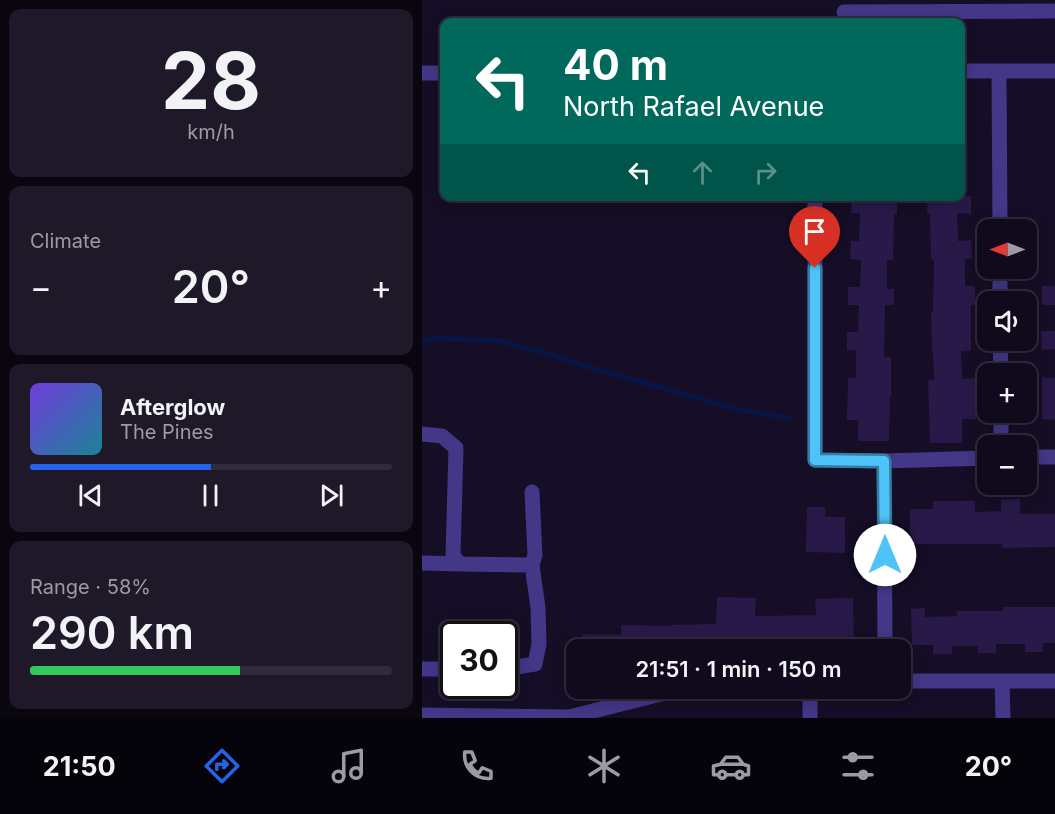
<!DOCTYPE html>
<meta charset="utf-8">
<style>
:root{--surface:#100a1c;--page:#1e1829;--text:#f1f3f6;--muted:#9c9aa3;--line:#302b3b;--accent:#2563eb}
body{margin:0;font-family:Inter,sans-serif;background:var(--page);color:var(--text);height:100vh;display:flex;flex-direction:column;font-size:22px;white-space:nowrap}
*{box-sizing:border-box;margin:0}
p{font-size:20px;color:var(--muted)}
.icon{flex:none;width:33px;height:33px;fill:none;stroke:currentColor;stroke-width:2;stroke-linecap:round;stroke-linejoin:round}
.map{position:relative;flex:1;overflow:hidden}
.panel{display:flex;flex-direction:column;gap:9px;padding:9px;background:#09060f;width:422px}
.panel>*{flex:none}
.guide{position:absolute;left:18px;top:18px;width:525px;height:183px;border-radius:12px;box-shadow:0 3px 15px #0003,0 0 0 2px var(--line);background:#00695c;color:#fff;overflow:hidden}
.needle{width:39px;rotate:270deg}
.tools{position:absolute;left:555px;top:219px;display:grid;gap:12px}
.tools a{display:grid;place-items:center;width:60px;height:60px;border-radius:12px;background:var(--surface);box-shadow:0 3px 15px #0003,0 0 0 2px var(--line);font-size:30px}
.speed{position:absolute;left:18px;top:621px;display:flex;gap:12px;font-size:30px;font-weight:700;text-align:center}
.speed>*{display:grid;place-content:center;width:78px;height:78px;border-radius:50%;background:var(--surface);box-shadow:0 3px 15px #0003,0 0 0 2px var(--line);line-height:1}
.speed .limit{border:3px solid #111;border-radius:9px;background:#fff;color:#111}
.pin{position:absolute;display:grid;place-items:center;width:51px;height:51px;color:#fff;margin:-62px -26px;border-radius:50% 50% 50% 0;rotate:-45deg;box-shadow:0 0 6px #0007}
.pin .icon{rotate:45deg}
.me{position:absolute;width:66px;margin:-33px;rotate:0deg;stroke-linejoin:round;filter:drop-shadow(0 0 4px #0008)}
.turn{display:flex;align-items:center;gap:21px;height:126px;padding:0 24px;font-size:27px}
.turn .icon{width:78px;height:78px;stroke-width:2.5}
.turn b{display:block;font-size:42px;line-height:51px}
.lanes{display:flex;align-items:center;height:57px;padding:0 24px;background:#0003;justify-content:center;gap:30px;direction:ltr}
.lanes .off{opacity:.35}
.big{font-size:45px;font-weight:600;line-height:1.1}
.panel .card{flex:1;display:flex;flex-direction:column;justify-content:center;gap:9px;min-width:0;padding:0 21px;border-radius:12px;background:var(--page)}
.panel .dial{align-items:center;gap:0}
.dial b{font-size:78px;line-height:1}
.song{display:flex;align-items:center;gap:18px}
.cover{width:72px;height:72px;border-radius:9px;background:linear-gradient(135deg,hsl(260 70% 55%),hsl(190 70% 35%))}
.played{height:6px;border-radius:3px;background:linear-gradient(90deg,var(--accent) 50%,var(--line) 50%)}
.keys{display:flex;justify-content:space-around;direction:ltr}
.heat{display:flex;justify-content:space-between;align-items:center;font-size:33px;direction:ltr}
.charge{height:9px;border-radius:4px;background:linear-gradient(90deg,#34c759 58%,var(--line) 0)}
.trip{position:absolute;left:144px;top:639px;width:345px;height:60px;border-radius:12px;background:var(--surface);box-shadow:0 3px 15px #0003,0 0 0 2px var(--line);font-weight:600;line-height:60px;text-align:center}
.tab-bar{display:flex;height:96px;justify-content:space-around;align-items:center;background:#06040b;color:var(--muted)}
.tab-bar .icon{width:42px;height:42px}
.tab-bar .on{color:var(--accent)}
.tab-bar b{font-size:27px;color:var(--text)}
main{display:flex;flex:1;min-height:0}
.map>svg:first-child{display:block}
</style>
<main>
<section class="panel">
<div class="card dial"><b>28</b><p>km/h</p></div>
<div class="card"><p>Climate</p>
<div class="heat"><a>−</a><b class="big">20°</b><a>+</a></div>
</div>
<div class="card">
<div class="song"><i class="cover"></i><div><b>Afterglow</b><p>The Pines</p></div></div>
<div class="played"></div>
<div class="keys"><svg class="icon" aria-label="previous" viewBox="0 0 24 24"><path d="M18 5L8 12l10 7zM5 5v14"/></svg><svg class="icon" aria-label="pause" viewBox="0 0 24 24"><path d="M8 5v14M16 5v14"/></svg><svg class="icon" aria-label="next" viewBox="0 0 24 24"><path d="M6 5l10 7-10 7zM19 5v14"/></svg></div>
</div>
<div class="card"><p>Range · 58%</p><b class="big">290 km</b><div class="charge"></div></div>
</section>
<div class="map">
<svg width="634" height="718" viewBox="0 0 634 718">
<rect width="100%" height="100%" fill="#150e26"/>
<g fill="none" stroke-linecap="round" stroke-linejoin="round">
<!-- stream -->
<path stroke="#071645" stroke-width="5" d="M 0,341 L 14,338 L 77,341 L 120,352 L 163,366 L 314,409 L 367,418"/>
</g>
<!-- building -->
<path fill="#281948" d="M 430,196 L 475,197 L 475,214 L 472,214 L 471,260 L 465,260 L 465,289 L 472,289 L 472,305 L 463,305 L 462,357 L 469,357 L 469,397 L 468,397 L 467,441 L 436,441 L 436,420 L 425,420 L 426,378 L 434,378 L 434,350 L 425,350 L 425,332 L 436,332 L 437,305 L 426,305 L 426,287 L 438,287 L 439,260 L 428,259 L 429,241 L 437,241 L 438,213 L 429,213 Z
M 506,196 L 549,196 L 549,214 L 535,213 L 536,241 L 549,240 L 550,259 L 543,259 L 543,286 L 553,286 L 553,305 L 549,305 L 549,351 L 539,351 L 540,379 L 553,378 L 554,419 L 540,419 L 540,443 L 508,443 L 506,380 L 512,380 L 511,351 L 510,351 L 509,312 L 511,312 L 512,259 L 509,260 L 508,213 L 505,213 Z
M 620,286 L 633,286 L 633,305 L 620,305 Z
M 619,331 L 633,331 L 633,349 L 620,350 Z
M 620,377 L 633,378 L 633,420 L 620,419 Z
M 598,499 L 598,514 L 633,514 L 633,547 L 580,548 L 580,544 L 488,544 L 488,509 L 511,509 L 511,501 L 553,501 L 553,512 L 579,511 L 579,500 Z
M 385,507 L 403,507 L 403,517 L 423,517 L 423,553 L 384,552 Z
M 295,597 L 334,598 L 333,616 L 394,615 L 393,599 L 431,598 L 432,645 L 411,646 L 411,650 L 394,650 L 394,639 L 361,640 L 361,650 L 344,650 L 344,645 L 311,644 L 311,650 L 160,650 L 160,634 L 199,635 L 199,625 L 248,626 L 248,625 L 294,624 Z
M 581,607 L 633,607 L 633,643 L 621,643 L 621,652 L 603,652 L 603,644 L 574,644 L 574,653 L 556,653 L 556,646 L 530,646 L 530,654 L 511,654 L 511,645 L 490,645 L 489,609 L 503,608 L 503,617 L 535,616 L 535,611 L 581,611 Z"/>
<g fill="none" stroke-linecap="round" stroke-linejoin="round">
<!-- minor -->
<path stroke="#433787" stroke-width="15" d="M 422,12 L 634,11
M 538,71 L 634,71
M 577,71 L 578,230
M 0,73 L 22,73
M 393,196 L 393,460 L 462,461 L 566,458
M 578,268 L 578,302
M 578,340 L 579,374
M 579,412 L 579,446
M 0,434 L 20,436 L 34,448 L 31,556 L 38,564 L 110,565 L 113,555 L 110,492
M 604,457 L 634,457
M 462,461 L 463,650
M 0,563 L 38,564
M 0,669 L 32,669
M 82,669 L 113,664 L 117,644 L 116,608 L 110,565
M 478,681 L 634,681
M 580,681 L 581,718
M 388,688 L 388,718
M 0,715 L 147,717 L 263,688"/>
</g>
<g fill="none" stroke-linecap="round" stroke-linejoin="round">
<!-- route casing -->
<g stroke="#337fa1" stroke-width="15">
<path id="route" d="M 393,268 L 393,460 L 462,461 L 463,555"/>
</g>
<!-- route -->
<use href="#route" stroke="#4fc3f7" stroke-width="10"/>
</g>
</svg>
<div class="tools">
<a><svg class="needle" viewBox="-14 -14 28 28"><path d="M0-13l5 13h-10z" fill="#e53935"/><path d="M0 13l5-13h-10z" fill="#9c9aa3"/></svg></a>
<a><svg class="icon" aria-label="sound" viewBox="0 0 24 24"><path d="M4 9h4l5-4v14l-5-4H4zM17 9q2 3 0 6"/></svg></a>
<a>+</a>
<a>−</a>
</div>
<div class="speed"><div class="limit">30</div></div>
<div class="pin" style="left:393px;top:268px;background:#d93025"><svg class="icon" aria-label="arrive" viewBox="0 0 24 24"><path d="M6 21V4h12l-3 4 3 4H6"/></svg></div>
<svg class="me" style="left:463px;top:555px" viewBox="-20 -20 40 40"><circle r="19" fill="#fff"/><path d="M0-13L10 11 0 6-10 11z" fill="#4fc3f7"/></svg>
<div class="trip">21:51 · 1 min · 150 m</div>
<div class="guide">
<div class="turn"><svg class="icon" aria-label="left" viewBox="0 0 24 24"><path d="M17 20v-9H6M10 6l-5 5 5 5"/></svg><div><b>40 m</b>North Rafael Avenue</div></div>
<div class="lanes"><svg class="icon" aria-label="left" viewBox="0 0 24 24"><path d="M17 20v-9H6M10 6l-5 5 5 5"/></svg><svg class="icon off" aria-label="ahead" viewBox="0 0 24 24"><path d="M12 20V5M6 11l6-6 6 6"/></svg><svg class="icon off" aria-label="right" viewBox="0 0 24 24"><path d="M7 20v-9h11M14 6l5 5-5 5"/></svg></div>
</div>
</div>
</main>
<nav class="tab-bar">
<b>21:50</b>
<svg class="icon on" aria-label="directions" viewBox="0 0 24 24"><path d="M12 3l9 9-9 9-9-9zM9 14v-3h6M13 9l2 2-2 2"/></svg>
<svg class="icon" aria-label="music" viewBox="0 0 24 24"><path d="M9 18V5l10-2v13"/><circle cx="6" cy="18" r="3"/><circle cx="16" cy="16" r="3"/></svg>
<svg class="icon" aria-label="phone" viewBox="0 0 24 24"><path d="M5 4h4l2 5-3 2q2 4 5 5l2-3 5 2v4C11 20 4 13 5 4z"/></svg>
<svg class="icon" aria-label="climate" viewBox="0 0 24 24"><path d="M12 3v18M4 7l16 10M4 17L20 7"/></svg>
<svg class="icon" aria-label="car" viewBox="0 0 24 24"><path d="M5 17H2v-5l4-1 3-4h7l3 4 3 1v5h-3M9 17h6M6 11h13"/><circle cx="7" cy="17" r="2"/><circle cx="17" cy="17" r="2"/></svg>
<svg class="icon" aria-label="filters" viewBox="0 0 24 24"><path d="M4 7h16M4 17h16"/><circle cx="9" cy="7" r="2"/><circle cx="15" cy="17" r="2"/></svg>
<b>20°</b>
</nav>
